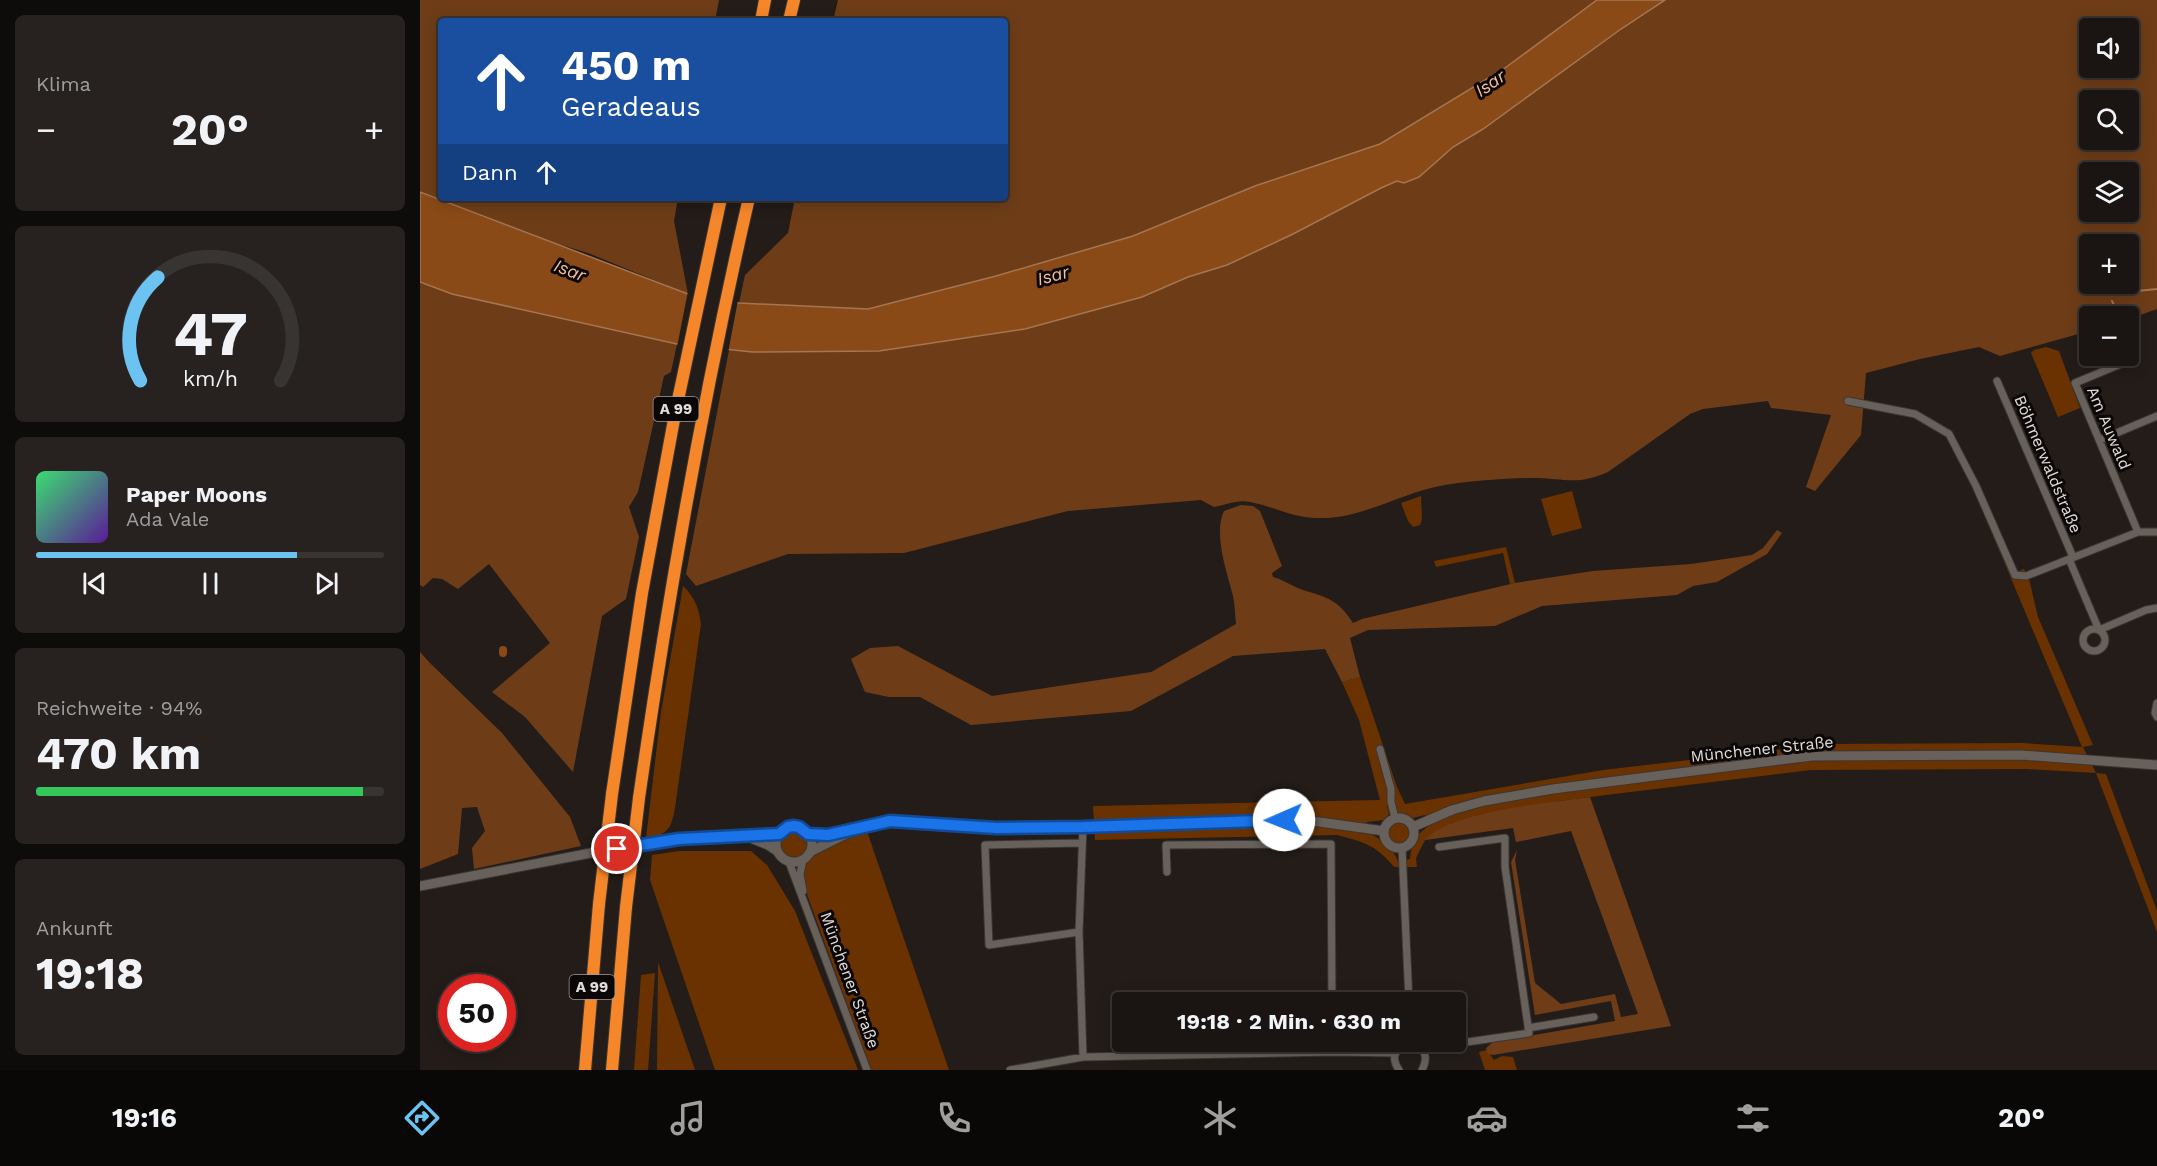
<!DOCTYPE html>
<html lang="de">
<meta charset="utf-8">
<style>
:root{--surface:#1a1512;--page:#272220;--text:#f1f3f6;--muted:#9f9f9f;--line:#383432;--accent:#6cc3f2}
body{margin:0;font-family:"Work Sans",sans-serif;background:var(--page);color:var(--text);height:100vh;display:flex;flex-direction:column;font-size:22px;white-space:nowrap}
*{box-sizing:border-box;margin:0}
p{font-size:20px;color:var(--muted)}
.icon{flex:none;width:33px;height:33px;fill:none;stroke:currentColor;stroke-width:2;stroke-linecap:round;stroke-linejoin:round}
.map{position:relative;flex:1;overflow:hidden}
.side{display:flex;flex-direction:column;gap:15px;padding:15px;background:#0e0c0a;width:420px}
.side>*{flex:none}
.top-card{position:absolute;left:18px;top:18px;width:570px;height:183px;border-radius:6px;box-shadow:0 3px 15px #0003,0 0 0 2px var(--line);background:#1a4fa0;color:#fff;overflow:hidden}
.controls{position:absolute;left:1659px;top:18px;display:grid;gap:12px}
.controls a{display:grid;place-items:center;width:60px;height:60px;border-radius:6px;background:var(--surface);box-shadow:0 3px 15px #0003,0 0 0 2px var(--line);font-size:30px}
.speed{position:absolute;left:18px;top:974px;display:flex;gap:12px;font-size:30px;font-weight:700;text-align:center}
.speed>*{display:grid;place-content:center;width:78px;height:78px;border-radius:50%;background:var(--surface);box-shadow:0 3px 15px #0003,0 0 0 2px var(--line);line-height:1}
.speed .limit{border:9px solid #d22;background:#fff;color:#111}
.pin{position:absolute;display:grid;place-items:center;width:51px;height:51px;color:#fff;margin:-26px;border:3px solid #fff;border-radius:50%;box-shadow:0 2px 6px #0007}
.me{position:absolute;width:66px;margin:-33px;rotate:269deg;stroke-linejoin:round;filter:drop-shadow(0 0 4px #0008)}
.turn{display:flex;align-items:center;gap:21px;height:126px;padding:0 24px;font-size:27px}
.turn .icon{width:78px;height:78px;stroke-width:2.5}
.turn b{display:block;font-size:42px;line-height:51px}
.then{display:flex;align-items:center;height:57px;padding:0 24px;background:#0003;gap:12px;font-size:22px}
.big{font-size:45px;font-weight:700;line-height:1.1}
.side .widget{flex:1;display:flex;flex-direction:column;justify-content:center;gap:9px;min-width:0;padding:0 21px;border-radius:9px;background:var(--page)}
.side .dial{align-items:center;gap:0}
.dial svg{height:156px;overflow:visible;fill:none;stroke:var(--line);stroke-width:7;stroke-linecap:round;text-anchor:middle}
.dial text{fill:var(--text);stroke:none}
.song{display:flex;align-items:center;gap:18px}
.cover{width:72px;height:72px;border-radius:9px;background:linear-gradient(135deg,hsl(140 70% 55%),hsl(270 70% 35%))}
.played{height:6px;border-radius:3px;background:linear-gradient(90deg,var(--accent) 75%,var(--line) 75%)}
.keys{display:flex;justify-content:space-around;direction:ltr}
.heat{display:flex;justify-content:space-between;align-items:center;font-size:33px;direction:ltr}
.charge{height:9px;border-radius:4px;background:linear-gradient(90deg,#34c759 94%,var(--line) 0)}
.trip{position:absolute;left:692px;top:992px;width:354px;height:60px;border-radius:6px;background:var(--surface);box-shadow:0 3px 15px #0003,0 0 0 2px var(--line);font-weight:700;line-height:60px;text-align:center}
.tab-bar{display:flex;height:96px;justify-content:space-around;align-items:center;background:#0a0807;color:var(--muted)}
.tab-bar .icon{width:42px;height:42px}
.tab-bar .selected{color:var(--accent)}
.tab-bar b{font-size:27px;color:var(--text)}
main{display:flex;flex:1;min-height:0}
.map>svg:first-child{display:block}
</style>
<main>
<section class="side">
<div class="widget"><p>Klima</p>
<div class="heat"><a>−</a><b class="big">20°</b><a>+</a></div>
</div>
<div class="widget dial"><svg viewBox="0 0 100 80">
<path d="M14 69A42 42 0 1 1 86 69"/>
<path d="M14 69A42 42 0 0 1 23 16" stroke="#6cc3f2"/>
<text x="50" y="56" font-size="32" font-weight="700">47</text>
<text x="50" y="72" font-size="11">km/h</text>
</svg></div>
<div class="widget">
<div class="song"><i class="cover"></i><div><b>Paper Moons</b><p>Ada Vale</p></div></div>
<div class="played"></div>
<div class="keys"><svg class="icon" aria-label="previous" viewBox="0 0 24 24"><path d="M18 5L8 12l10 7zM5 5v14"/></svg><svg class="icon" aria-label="pause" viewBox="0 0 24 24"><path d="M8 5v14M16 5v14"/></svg><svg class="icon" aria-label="next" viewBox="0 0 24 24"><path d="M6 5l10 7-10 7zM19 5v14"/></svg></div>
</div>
<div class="widget"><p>Reichweite · 94%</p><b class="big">470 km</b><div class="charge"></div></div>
<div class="widget"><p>Ankunft</p><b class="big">19:18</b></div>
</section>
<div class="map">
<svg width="1737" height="1070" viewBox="0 0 1737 1070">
<rect width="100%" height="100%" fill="#231c18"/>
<!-- green -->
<path fill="#6a3200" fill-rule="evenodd" d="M 1626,347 L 1639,351 L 1660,408 L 1638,417 L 1611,353 L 1614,350 Z
M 1539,444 L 1597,572 L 1604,569 L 1609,579 L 1618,617 L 1673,745 L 1663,747 L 1676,773 L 1686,774 L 1737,911 L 1737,932 L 1676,773 L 1606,769 L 1391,770 L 1170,797 L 1140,801 L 1005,840 L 996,858 L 997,867 L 974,867 C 956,845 944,842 917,835 L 675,840 L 673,806 L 960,800 L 939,720 L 922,682 L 940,677 L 977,787 L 985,804 L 1183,770 L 1407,744 L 1602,743 L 1662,747 L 1553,488 L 1532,448 ZM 974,804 L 978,813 L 986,814 L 993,818 L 1005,815 L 1010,825 C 997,833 991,844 990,859 L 978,861 C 973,848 959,837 946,832 L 947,822 L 964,820 L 969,814 L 967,805 Z
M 1152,491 L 1162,528 L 1132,536 L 1121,499 Z
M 1001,496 L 1002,519 L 1000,525 L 993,527 L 988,521 L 981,503 Z
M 1086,547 L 1095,583 L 1090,584 L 1083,553 L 1016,567 L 1014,561 Z
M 263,586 C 275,597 279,609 281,624 L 255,808 C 251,829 248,835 226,838 L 241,712 Z
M968 833a11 11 0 1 1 22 0a11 11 0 1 1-22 0Z
M 447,831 L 451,843 L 529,1070 L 451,1070 L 385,889 C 384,884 383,879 383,875 C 385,847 426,839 447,831 Z
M361 845a13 13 0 1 1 26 0a13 13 0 1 1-26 0Z
M 259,851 L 331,851 L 347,865 L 375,911 L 438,1070 L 295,1070 L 230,880 L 232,855 Z
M 238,962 L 275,1070 L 237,1070 Z
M 235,973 L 228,1070 L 214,1070 L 221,975 Z
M 1067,1050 L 1074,1060 L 1082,1056 L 1093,1057 L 1097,1070 L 1065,1070 L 1059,1052 Z"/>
<!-- forest -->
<path fill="#6e3d18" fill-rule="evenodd" d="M 0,0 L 299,0 L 295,21 L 21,21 L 21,198 L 258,198 L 254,221 L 268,294 L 168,253 L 131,242 L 0,192 Z
M 418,0 L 1177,0 L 1085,68 L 960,144 L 835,186 L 713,236 L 576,276 L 448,309 L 319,303 L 325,275 L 368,233 L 375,198 L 585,198 L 585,21 L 413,21 Z
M 1245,0 L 1737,0 L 1737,309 L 1709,319 L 1708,316 L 1670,316 L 1669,331 L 1580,356 L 1559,347 L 1500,359 L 1446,373 L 1441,435 L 1395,491 L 1386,487 L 1411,415 L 1351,408 L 1348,401 L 1283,409 L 1270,414 L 1188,472 C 1156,486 1145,478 1112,478 C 1086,478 1051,481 1025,485 C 982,492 941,520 897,518 C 873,518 852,506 830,502 C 817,499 806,505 794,507 L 781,500 L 648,511 L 484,553 L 368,554 L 276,586 L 266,574 L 309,350 L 332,352 L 459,351 L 605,329 L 722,297 L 768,277 L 807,265 L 873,234 L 961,188 L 977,181 L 984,183 L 999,177 L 1033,147 L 1063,129 L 1201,29 ZM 1670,28 L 1708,28 L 1708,68 L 1670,68 ZM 1670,100 L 1708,100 L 1708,140 L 1670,140 ZM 1670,172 L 1708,172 L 1708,212 L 1670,212 ZM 1670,244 L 1708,244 L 1708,284 L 1670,284 Z
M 0,282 L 33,294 L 257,344 L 251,372 L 244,376 L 218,492 L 209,507 L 219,537 L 206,599 L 182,616 L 153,772 L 105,717 L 72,692 L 130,643 L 69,564 L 38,589 L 22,579 L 13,578 L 3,587 L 0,585 Z
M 821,505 L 833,506 L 840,511 L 862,566 L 852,573 L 853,577 C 864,580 872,586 883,590 C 909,598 918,600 933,623 L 942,619 L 1095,583 L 1173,571 L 1271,564 L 1332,555 L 1343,548 L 1357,530 L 1362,533 L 1347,554 L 1297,582 L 1273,586 L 1257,595 L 1122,606 L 1075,626 L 948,630 L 930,638 L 940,677 L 922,682 L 905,649 L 813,656 L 711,711 L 551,725 L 500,697 L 469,697 L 445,692 L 431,659 L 450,648 L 478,646 L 572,696 L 731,672 L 816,624 C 815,615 815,605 813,596 C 807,572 793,534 804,511 Z
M 0,652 L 10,663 L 82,733 L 150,817 L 161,846 L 54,869 L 52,848 L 65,831 L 57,807 L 42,808 L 38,854 L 0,869 Z
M 1170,797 L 1251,1026 L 1073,1055 L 1068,1054 L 1066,1048 L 1073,1042 L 1195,1021 L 1191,1001 L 1115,1015 L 1091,862 L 1097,850 L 1095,860 L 1115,983 L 1141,1004 L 1195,994 L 1201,1017 L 1218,1014 L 1151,831 L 1096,842 L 1093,828 L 1005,840 C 1031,811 1130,803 1170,797 Z"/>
<!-- water -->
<path fill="#8a4a17" stroke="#a47651" stroke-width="1.5" d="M 1177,0 L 1245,0 L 1201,29 L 1063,129 L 1033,147 L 999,177 L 984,183 L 977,181 L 961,188 L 873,234 L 807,265 L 768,277 L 722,297 L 605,329 L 459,351 L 332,352 L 257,344 L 32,294 L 0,282 L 0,192 L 268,294 L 319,303 L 448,309 L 576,276 L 713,236 L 835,186 L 960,144 L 1085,68 Z"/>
<!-- pier -->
<path fill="#231c18" d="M 268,291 L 318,300 L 308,353 L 257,347 Z"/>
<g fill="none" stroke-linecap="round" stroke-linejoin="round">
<!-- stream -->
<path stroke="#a47651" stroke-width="2" d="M 1707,292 L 1737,289
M 1692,301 L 1697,312"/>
<!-- canal -->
<path stroke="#8a4a17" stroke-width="8" d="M 83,653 L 83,650"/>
<!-- street casing -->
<g stroke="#3b3633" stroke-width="9">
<path id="street" d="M 1703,363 L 1655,383 L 1718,532
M 1577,381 L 1653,557
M 1428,401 L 1495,414 L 1529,434 L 1556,486 L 1595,575 L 1606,576 L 1718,532 L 1737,532
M 1680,440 L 1737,416
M 1649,559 L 1679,630 L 1726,610 L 1737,608
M1663 640a11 11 0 1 1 22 0a11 11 0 1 1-22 0Z
M 1737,703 L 1735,713 L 1737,717
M 960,749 L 971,789 L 971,802 L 975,818
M 663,827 L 659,932 L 663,1057
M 982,848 L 989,1002
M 369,862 L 447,1070
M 747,872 L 746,845 L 911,844 L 912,1002
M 383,891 L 380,874 L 383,860
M 659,932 L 569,945 L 565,845 L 662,843
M 1108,1028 L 1174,1017
M 914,1041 L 914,1052
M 1002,1050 L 1013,1047 L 1109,1033 L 1085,867 L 1085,838 L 1019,847
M 590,1070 L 663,1057 L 914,1052 L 976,1053
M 979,1070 C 958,1039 1020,1035 1002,1070"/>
</g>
<!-- secondary casing -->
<g stroke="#3b3633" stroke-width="11">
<path id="secondary" d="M964 833a15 15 0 1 1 30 0a15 15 0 1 1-30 0Z
M356 844a18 18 0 1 1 36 0a18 18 0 1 1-36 0Z
M 993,827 L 1032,810 L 1064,801 L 1133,789 L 1392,756 L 1601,755 L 1737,765
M 388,834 L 408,835 L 423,831
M 328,837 L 348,845 L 357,851
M 390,852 L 440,827 L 469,821 L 576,828 L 885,820 L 964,831
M 0,886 L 176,852 L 259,839 L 359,834"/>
</g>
<!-- highway casing -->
<g stroke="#3b3633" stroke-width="14">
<path id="highway" d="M 341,21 L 345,0
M 369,21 L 374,0
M 192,794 L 222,593 L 255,414 L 301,198
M 219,798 C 248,597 283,396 329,198
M 165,1070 L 179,904
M 192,1070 L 206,907"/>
</g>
<!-- street -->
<use href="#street" stroke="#68615b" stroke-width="7"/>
<!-- secondary -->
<use href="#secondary" stroke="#68615b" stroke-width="9"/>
<!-- highway -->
<use href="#highway" stroke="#f6862a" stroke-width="12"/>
<!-- highway-bridge casing -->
<g stroke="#3b3633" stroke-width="14" stroke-linecap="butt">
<path id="highway-bridge" d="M 179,904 L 192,794
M 206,907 L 219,798"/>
</g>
<!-- highway-bridge -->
<use href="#highway-bridge" stroke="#f6862a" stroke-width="12"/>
</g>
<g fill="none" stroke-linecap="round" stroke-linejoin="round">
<!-- route casing -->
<g stroke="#114b97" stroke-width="15">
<path id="route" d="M 197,849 L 259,839 L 359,834 L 368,827 L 374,826 L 379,827 L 388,834 L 408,835 L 470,821 L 576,828 L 663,827 L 864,820"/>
</g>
<!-- route -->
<use href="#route" stroke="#1a73e8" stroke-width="10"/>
</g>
<g text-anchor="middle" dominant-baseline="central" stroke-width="6" stroke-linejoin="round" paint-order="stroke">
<!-- shield labels -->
<g fill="#0a0706" stroke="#a09c9a" stroke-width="1.5">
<rect x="233.5" y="397" width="45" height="24" rx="4.5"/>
<rect x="149.5" y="975" width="45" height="24" rx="4.5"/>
</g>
<g font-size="15" font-weight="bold" fill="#e1dcd9">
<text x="256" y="409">A 99</text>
<text x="172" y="987">A 99</text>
</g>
<!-- street labels -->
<g font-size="16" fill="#e1dcd9" stroke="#0a0706">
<text transform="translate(1689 428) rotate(67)">Am Auwald</text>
<text transform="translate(1628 464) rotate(67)">Böhmerwaldstraße</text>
<text transform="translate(1342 749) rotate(-6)">Münchener Straße</text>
<text transform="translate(430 980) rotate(70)">Münchener Straße</text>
</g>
<!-- water labels -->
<g font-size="18" font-style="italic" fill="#f9c09b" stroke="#0a0706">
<text transform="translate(1070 83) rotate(-35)">Isar</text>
<text transform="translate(150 270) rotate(20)">Isar</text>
<text transform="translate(633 275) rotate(-15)">Isar</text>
</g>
</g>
</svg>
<div class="controls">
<a><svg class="icon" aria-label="sound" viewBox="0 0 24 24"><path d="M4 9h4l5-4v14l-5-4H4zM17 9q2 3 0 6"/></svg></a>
<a><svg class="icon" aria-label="search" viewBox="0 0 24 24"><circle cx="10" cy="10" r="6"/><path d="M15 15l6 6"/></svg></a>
<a><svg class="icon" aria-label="layers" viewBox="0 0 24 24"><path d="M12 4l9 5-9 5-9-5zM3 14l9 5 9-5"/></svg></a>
<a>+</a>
<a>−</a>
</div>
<div class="speed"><div class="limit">50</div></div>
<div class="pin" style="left:197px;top:849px;background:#d93025"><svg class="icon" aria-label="arrive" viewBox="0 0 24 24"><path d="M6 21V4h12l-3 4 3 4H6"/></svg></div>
<svg class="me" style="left:864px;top:820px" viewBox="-20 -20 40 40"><circle r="19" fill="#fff"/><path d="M0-13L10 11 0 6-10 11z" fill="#1a73e8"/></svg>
<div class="trip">19:18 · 2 Min. · 630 m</div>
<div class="top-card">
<div class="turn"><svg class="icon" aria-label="ahead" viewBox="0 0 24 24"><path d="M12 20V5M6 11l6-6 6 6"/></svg><div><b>450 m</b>Geradeaus</div></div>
<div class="then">Dann<svg class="icon" aria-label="ahead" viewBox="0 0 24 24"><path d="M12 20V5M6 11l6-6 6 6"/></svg></div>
</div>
</div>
</main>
<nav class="tab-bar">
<b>19:16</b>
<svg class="icon selected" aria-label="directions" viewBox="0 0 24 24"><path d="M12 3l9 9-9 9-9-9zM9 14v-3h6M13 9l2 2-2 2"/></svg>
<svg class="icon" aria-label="music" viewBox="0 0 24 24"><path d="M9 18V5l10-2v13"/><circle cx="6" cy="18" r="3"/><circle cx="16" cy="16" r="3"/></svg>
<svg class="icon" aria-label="phone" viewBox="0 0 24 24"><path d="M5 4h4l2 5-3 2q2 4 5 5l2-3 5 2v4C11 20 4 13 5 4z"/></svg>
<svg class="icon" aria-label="climate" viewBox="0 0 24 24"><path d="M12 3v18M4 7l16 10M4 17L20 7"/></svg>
<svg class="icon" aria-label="car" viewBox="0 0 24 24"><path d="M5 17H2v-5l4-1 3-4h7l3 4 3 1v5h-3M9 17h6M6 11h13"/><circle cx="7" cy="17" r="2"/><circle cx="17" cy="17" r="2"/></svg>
<svg class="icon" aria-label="filters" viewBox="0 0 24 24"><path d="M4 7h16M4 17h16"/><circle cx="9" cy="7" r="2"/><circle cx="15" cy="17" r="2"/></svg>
<b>20°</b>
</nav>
